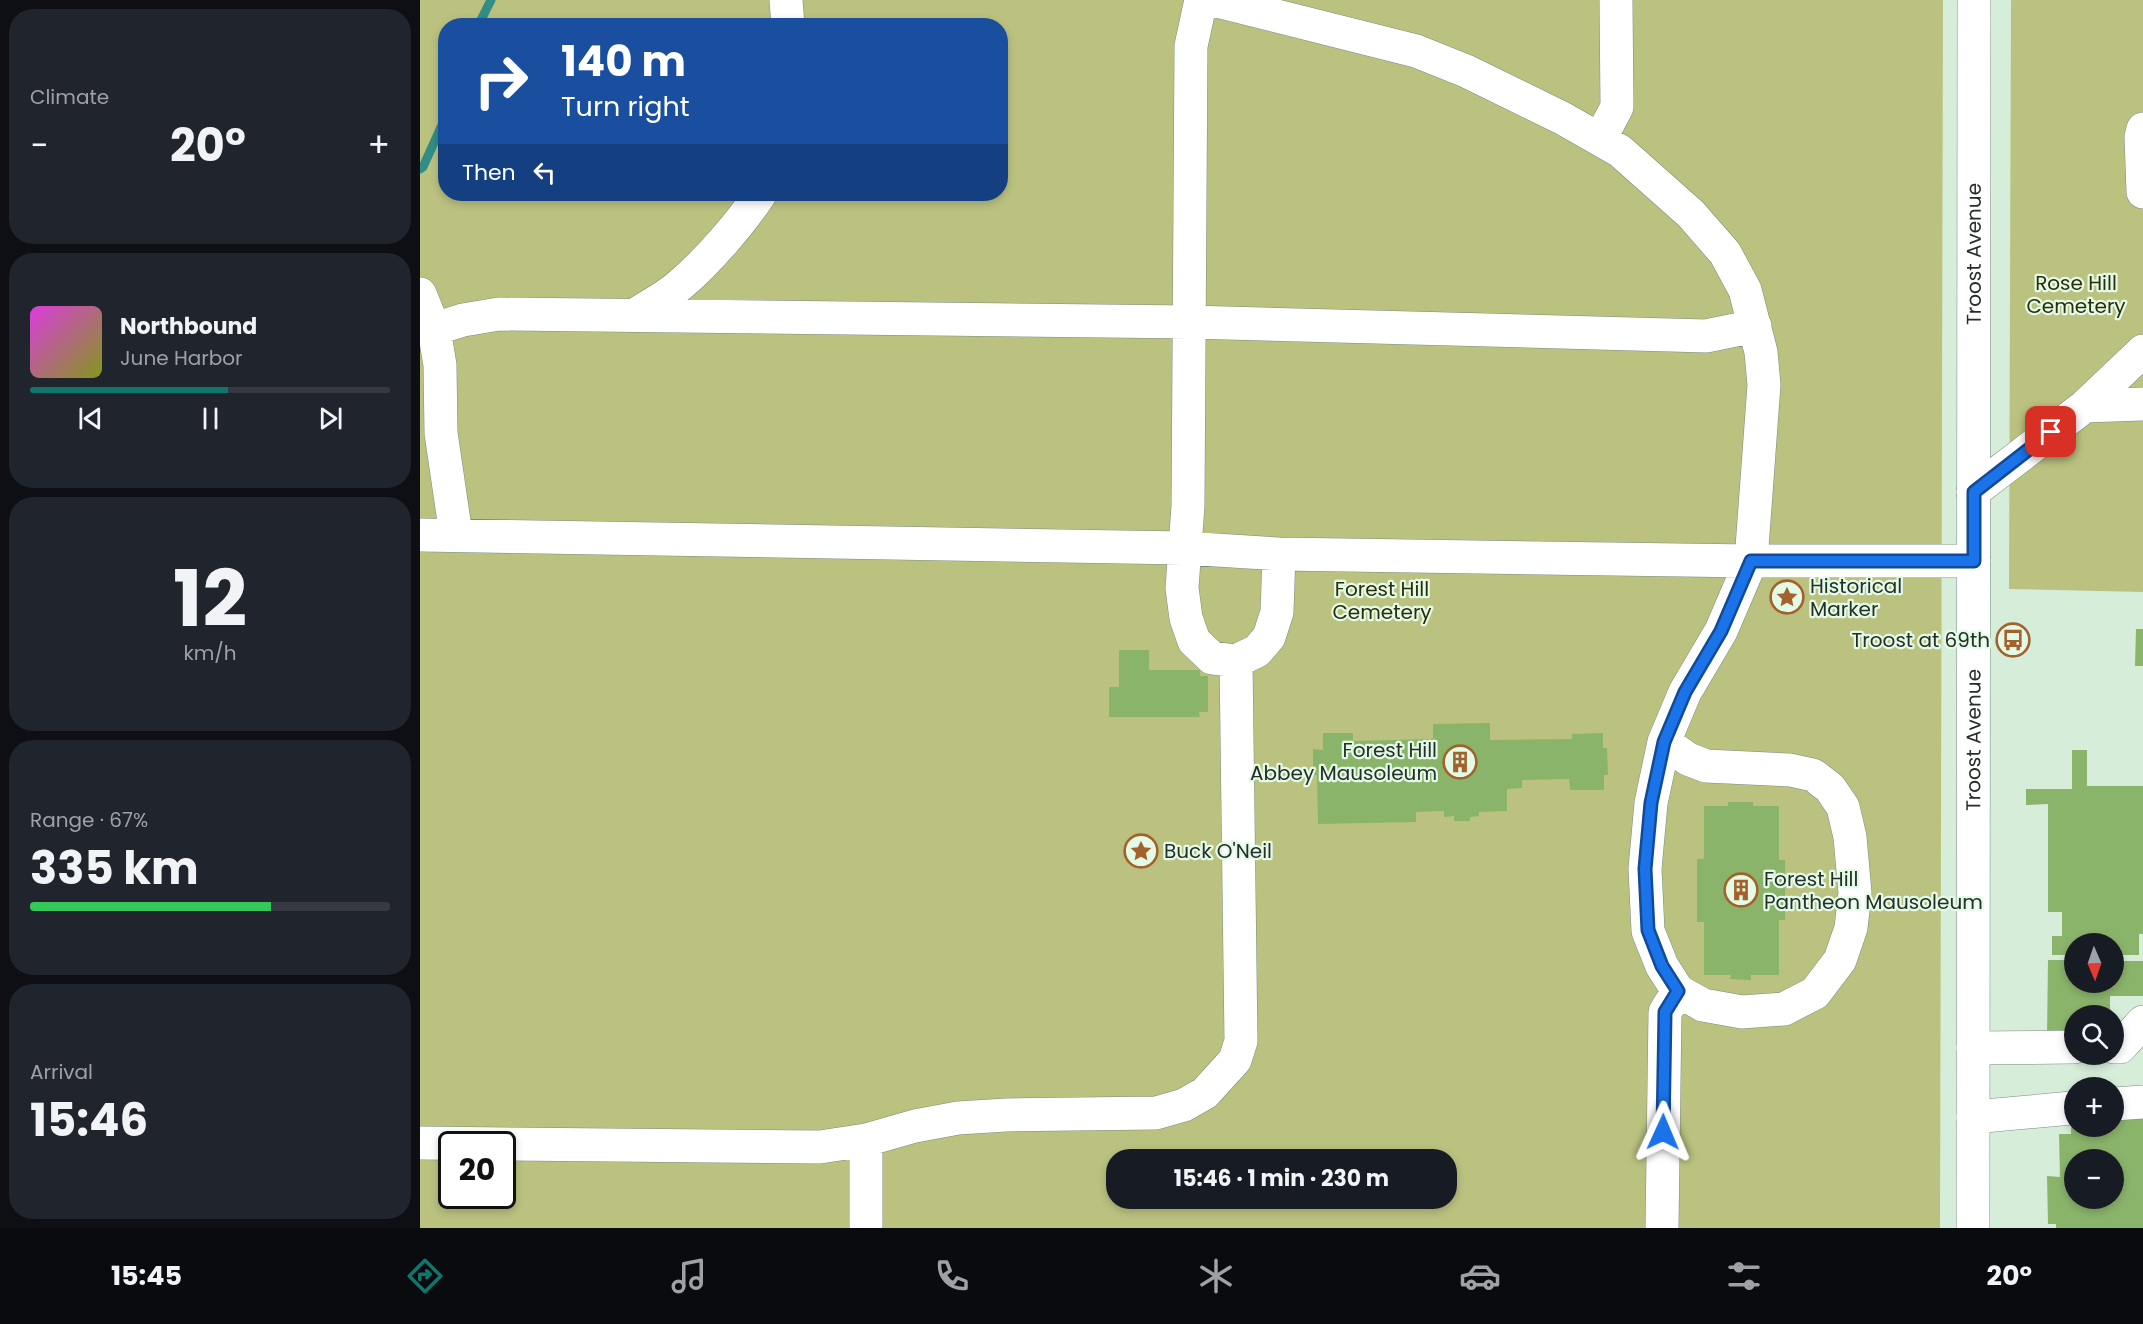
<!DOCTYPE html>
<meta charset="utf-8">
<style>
:root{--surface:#171b24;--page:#20242c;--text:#f1f3f6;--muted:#9ea1a6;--line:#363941;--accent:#0f766e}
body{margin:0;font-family:Poppins,sans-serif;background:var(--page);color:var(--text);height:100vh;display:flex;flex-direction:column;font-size:22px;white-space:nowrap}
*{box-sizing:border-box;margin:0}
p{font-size:20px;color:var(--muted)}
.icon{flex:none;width:33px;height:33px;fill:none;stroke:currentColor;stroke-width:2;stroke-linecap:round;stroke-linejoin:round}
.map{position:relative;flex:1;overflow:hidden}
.details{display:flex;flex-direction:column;gap:9px;padding:9px;background:#0d0f14;width:420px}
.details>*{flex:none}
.top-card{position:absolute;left:18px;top:18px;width:570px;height:183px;border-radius:24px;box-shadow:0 3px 9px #0003;background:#1a4fa0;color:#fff;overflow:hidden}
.needle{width:39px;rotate:178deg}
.fabs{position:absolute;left:1644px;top:933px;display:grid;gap:12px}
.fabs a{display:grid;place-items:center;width:60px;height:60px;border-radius:50%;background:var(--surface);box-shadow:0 3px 9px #0003;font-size:30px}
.speed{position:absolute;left:18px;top:1131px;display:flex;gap:12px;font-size:30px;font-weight:700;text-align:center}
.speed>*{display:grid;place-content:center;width:78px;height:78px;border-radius:50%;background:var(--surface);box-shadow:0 3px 9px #0003;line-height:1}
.speed .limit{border:3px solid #111;border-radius:9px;background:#fff;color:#111}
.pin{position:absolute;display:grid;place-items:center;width:51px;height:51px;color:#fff;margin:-26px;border-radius:12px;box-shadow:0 3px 9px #0006}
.me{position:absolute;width:66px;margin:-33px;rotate:1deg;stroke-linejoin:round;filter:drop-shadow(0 0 4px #0008)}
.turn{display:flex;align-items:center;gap:21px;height:126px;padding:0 24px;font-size:27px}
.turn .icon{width:78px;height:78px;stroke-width:2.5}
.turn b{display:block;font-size:42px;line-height:51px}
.then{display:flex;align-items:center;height:57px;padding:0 24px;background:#0003;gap:12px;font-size:22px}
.big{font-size:45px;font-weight:700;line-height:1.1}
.details .widget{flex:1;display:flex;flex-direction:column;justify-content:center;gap:9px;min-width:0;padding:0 21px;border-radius:24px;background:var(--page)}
.details .dial{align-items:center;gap:0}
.dial b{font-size:78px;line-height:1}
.song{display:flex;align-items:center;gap:18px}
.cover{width:72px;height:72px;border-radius:9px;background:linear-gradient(135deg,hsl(300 70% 55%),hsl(70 70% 35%))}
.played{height:6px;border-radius:3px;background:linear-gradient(90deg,var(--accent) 55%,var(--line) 55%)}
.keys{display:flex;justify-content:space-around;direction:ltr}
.heat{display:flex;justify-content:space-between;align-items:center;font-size:33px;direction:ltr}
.charge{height:9px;border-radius:4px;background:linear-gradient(90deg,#34c759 67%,var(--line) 0)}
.trip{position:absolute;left:686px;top:1149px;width:351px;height:60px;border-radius:24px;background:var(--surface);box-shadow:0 3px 9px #0003;font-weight:700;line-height:60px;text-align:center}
.tabs{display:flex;height:96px;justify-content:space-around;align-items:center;background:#090b0e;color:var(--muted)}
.tabs .icon{width:42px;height:42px}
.tabs .active{color:var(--accent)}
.tabs b{font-size:27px;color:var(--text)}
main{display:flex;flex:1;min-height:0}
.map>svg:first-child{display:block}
</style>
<main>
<section class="details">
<div class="widget"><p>Climate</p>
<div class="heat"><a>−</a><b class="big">20°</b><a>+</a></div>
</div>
<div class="widget">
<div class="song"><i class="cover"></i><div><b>Northbound</b><p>June Harbor</p></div></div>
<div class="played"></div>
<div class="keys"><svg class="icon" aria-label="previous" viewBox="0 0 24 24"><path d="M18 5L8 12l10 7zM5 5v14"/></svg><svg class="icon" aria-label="pause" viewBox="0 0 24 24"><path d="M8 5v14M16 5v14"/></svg><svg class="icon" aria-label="next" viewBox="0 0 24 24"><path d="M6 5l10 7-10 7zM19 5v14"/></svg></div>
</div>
<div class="widget dial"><b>12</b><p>km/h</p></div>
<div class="widget"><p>Range · 67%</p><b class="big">335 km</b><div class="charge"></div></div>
<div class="widget"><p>Arrival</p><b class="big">15:46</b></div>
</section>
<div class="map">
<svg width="1723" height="1228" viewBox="0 0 1723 1228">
<rect width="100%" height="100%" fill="#d6edda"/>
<!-- green -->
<path fill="#bbc280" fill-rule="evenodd" d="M 0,0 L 1523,0 L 1520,1228 L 0,1228 ZM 26,26 L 580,26 L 580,194 L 26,194 ZM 32,1144 L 82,1144 L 82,1196 L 32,1196 ZM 696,1160 L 1026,1160 L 1026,1198 L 696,1198 Z
M 1591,0 L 1723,0 L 1723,592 L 1589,589 Z"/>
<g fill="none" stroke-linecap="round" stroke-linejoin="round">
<!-- stream -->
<path stroke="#308e86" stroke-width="9" d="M 58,26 L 71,0
M 0,169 L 3,167 L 26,116"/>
</g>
<!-- building -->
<path fill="#8bb46b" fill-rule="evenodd" d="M 1716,629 L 1723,629 L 1723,666 L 1715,666 Z
M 699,650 L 729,650 L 729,670 L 780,670 L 780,676 L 788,676 L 788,712 L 779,712 L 780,717 L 689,717 L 689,687 L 699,687 Z
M 1070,723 L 1070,740 L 1152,739 L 1152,734 L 1183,733 L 1183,748 L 1187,748 L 1188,775 L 1184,775 L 1184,790 L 1150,790 L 1149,779 L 1102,780 L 1102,788 L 1087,789 L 1087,811 L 1059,812 L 1059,816 L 1050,817 L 1050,821 L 1034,821 L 1034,816 L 1024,817 L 1024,811 L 996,812 L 996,822 L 898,824 L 897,775 L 893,775 L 893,749 L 903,750 L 903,733 L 933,733 L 933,741 L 1013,739 L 1013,724 Z
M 1652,750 L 1667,750 L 1667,786 L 1723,786 L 1723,934 L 1719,934 L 1719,955 L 1694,955 L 1694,944 L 1654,944 L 1654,955 L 1632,955 L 1632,936 L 1642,936 L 1642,912 L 1628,912 L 1628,804 L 1606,805 L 1606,789 L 1652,789 Z
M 1308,802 L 1333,802 L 1333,806 L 1359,806 L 1359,860 L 1365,860 L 1365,920 L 1359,920 L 1359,975 L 1331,975 L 1331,980 L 1310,979 L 1311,975 L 1284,975 L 1284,922 L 1277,922 L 1277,859 L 1284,859 L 1284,806 L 1308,806 Z
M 1628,960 L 1654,960 L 1654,982 L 1694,982 L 1694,961 L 1723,961 L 1723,996 L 1690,996 L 1690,1016 L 1654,1016 L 1654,1038 L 1627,1037 Z
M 1652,1094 L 1654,1094 L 1654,1126 L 1694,1126 L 1694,1118 L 1723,1118 L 1723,1228 L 1636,1228 L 1636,1224 L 1628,1224 L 1627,1176 L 1640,1177 L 1639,1134 L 1651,1134 ZM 1654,1160 L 1694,1160 L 1694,1198 L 1654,1198 Z"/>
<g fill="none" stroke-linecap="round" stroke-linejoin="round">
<!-- minor casing -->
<g stroke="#788d7c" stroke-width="34">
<path id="minor" d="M 366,0 L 368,26
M 781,0 L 771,46 L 768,506 L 762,588 L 766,618 L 774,641 L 792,658 L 816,661 L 837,651 L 849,637 L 857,612 L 859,554
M 793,0 L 996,51 L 1046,71 L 1142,118 L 1200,151 L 1271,214 L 1305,253 L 1325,290 L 1341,352 L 1344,385 L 1331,561 L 1301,631 L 1265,692 L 1244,742 L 1231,803 L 1225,869 L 1228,931 L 1242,966 L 1258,991 L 1283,1005 L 1322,1012 L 1364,1009 L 1395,993 L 1420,960 L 1431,928 L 1435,893 L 1430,837 L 1423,807 L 1410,788 L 1393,775 L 1370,770 L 1286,766 L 1268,759 L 1244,742
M 1723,129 L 1721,137 L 1723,192
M 1180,139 L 1197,107 L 1196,0
M 0,294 L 14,329 L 20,365 L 21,433 L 36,535
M 215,315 C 230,305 248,296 261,284 C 287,262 322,222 340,194
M 14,329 L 43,320 L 79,314 L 770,322 L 1286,336 L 1335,326
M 1665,406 L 1723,404
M 1553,492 L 1665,406 L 1723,351
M 0,535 L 764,548 L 859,554 L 1331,561 L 1554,561
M 1694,1047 L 1700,1047 L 1723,1022
M 1553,1048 L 1654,1047
M 1694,1104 L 1723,1102
M 1553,1117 L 1652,1108
M 0,1143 L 400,1147 L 446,1140 L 495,1126 L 538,1118 L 586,1115 L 736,1113 L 764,1105 L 785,1093 L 815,1060 L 821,1041 L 816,661
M 446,1228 L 446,1140
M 1242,1228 L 1245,1012 L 1258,991"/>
</g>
<!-- major casing -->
<g stroke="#788d7c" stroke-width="34">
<g id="major">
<path id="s1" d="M 1553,1228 L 1554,0"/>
</g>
</g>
<!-- minor -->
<use href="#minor" stroke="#fff" stroke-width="33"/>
<!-- major -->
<use href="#major" stroke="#fff" stroke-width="33"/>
</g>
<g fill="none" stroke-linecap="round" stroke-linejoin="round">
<!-- route casing -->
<g stroke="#114b97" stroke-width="15">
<path id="route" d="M 1243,1132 L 1245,1012 L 1258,991 L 1242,966 L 1228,930 L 1225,869 L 1231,803 L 1244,742 L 1265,692 L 1301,631 L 1331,561 L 1554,561 L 1554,492 L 1631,432"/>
</g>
<!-- route -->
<use href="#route" stroke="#1a73e8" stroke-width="10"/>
</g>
<!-- icons -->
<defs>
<g id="sight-ring" transform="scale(1.725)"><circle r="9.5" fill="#e3fae7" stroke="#a3622c" stroke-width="1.5"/><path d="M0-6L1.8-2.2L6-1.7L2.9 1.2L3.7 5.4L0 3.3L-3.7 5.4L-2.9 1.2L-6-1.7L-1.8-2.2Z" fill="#a3622c"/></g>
<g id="bus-ring" transform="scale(1.725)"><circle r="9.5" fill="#e3fae7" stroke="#a3622c" stroke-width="1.5"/><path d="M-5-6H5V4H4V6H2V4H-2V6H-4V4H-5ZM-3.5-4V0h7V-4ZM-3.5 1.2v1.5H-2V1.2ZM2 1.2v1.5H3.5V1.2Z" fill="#a3622c"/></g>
<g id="building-ring" transform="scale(1.725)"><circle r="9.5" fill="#e3fae7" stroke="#a3622c" stroke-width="1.5"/><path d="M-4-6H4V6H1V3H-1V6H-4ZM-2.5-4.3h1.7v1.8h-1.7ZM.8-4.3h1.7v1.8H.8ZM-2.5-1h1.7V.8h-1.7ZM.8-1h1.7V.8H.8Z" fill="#a3622c"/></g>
</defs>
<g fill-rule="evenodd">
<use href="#sight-ring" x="1367" y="597"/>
<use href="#bus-ring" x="1593" y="640"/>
<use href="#building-ring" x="1040" y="762"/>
<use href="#sight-ring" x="721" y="851"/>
<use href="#building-ring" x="1321" y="890"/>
</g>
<g text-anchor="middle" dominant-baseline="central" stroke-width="4.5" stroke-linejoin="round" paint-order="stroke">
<!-- street labels -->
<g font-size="20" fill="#252e27" stroke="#e3fae7">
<text stroke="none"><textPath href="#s1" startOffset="974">Troost Avenue</textPath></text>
<text stroke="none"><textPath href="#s1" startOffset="488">Troost Avenue</textPath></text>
</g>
<!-- park labels -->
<g font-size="20" fill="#2a2d07" stroke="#e3fae7">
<text x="1656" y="283">Rose Hill<tspan x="1656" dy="23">Cemetery</tspan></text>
<text x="962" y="589">Forest Hill<tspan x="962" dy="23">Cemetery</tspan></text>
</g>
<!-- poi labels -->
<g font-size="20" fill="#252e27" stroke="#e3fae7" text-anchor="start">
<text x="1390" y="586">Historical<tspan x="1390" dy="23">Marker</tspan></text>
<text x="1570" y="640" text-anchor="end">Troost at 69th</text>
<text x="1017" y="750" text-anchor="end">Forest Hill<tspan x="1017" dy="23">Abbey Mausoleum</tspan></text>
<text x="744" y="851">Buck O'Neil</text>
<text x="1344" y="879">Forest Hill<tspan x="1344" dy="23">Pantheon Mausoleum</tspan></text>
</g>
</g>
</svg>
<div class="fabs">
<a><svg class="needle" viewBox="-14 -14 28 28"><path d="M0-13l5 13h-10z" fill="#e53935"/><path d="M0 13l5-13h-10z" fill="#9ea1a6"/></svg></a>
<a><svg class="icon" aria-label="search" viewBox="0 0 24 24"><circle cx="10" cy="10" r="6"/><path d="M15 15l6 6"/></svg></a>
<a>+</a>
<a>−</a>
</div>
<div class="speed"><div class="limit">20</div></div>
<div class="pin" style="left:1631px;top:432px;background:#d93025"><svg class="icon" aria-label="arrive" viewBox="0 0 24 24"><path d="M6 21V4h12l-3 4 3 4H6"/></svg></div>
<svg class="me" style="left:1243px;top:1132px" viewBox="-20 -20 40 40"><path d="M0-17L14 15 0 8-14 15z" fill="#1a73e8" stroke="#fff" stroke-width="4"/></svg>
<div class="trip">15:46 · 1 min · 230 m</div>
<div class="top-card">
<div class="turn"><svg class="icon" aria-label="right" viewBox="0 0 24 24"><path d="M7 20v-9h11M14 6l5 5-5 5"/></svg><div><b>140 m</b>Turn right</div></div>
<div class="then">Then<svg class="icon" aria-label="left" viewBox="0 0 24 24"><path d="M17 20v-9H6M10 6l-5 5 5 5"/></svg></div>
</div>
</div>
</main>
<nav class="tabs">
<b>15:45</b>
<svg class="icon active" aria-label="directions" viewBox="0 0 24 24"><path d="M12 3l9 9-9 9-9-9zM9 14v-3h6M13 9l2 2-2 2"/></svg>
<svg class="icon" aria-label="music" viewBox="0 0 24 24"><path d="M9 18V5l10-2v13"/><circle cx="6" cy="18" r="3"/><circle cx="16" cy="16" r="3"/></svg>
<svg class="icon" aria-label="phone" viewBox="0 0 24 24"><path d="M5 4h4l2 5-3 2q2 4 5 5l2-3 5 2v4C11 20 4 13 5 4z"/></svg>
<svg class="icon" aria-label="climate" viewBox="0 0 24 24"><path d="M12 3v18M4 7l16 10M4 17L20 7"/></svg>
<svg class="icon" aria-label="car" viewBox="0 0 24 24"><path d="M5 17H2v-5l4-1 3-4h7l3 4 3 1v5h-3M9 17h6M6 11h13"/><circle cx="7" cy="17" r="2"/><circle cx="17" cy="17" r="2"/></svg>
<svg class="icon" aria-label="filters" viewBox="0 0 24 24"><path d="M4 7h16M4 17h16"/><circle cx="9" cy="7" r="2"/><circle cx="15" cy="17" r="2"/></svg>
<b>20°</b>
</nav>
